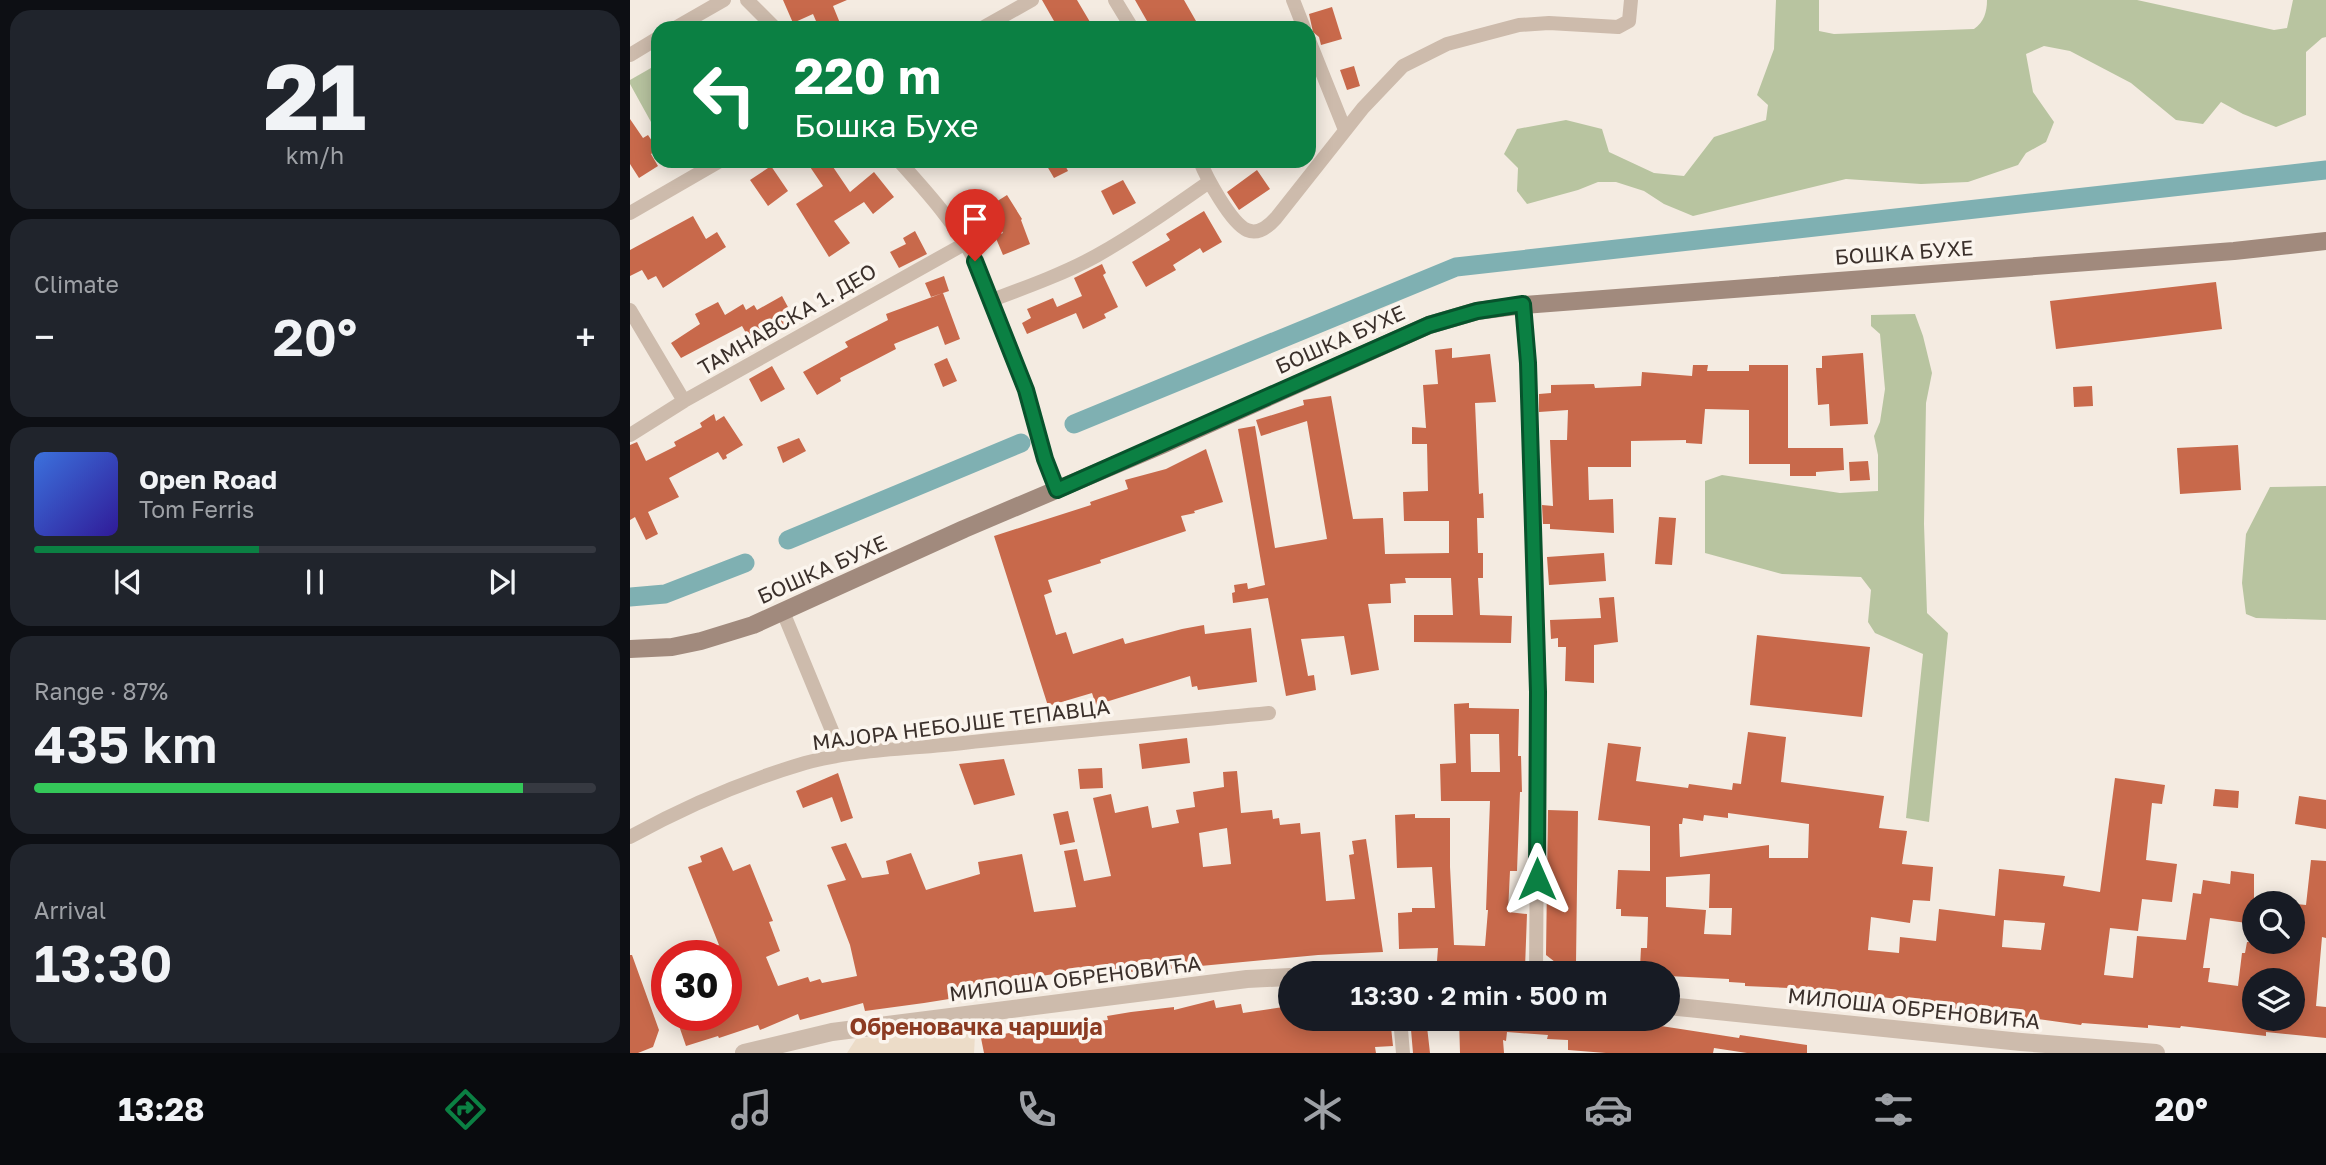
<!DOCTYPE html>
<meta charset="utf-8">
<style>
:root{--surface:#171b24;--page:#20242c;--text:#f1f3f6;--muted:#9ea1a6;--line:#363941;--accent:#0b8043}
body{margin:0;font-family:"Golos Text",sans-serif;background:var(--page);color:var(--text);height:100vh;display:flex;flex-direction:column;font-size:26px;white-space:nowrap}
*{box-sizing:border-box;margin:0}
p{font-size:23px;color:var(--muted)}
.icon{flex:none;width:38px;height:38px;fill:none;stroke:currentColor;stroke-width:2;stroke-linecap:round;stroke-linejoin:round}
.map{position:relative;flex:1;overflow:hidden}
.side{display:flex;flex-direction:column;gap:10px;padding:10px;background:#0d0f14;width:630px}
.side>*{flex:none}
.guide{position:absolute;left:21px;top:21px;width:665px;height:147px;border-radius:21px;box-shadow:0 4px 18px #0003;background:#0b8043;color:#fff;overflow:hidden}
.tools{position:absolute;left:1612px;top:891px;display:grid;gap:14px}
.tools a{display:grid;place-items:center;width:63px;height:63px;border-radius:50%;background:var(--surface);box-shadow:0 4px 18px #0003;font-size:35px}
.speed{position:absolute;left:21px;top:940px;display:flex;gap:14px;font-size:35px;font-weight:700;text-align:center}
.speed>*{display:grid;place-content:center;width:91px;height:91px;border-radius:50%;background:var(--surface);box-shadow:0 4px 18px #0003;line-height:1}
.speed .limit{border:10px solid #d22;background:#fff;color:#111}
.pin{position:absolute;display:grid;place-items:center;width:60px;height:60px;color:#fff;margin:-72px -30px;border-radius:50% 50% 50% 0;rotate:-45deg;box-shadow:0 0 7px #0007}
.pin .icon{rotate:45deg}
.me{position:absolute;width:77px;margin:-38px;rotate:0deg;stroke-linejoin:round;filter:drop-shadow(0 0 5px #0008)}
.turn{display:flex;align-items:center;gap:24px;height:147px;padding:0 28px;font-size:32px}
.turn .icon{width:91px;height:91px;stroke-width:2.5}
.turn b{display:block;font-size:49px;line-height:60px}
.big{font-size:52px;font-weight:600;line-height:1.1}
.side .tile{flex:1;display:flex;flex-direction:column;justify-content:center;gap:10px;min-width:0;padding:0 24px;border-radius:21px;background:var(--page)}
.side .dial{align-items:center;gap:0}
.dial b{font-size:91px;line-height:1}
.song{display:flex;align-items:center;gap:21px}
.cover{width:84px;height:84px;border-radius:10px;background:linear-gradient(135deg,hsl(220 70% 55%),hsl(250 70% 35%))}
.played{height:7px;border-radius:4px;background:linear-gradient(90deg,var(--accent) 40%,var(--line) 40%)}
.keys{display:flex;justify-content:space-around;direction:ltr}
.heat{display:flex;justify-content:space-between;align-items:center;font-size:38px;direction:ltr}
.charge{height:10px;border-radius:5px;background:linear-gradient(90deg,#34c759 87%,var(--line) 0)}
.trip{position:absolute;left:648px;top:961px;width:402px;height:70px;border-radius:35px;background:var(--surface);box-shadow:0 4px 18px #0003;font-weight:600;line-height:70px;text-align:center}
.tab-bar{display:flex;height:112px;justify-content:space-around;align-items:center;background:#090b0e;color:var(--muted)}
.tab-bar .icon{width:49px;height:49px}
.tab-bar .active{color:var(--accent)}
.tab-bar b{font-size:32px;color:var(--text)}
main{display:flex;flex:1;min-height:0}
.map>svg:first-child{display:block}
</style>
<main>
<section class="side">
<div class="tile dial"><b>21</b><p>km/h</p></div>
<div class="tile"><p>Climate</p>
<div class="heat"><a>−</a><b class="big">20°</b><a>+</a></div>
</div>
<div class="tile">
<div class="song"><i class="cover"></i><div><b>Open Road</b><p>Tom Ferris</p></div></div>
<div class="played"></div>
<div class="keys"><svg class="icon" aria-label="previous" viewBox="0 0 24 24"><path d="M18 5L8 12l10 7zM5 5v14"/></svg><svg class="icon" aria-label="pause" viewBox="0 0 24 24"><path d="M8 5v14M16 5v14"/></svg><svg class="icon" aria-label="next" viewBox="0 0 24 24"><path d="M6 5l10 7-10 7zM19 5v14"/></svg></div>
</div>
<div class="tile"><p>Range · 87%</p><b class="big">435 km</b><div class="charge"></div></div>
<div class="tile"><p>Arrival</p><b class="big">13:30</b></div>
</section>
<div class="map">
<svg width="1696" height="1053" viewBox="0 0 1696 1053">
<rect width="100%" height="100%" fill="#f4ebe1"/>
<!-- green -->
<path fill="#b8c4a0" d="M 1146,0 L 1189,0 L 1189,31 L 1204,34 L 1344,29 C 1354,22 1357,12 1357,0 L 1507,0 L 1644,30 L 1657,28 L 1663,0 L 1696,0 L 1696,37 L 1692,38 L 1676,52 L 1676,115 L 1646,127 L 1613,114 L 1591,102 L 1573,124 L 1546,120 L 1501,83 L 1440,51 L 1414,46 L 1396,54 L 1403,92 L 1424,122 L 1416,142 L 1396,153 L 1388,165 L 1338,182 L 1291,184 L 1216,179 L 1063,216 L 1034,204 L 1014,191 L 986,182 L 968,182 L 948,190 L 897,204 L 887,191 L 888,168 L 874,154 L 887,129 L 936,120 L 972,129 L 979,152 L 1024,173 L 1054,176 L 1084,137 L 1136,120 L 1138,105 L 1127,95 L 1144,49 Z
M 28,64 L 28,118 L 21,122 L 0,84 L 0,80 Z
M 1285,314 L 1293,336 L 1302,373 L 1296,403 L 1294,524 L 1297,613 L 1318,633 L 1299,822 L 1276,818 L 1293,654 L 1245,633 L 1238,622 L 1241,590 L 1231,577 L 1152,574 L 1075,553 L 1075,481 L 1092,475 L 1210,493 L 1248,491 L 1248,455 L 1244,436 L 1250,422 L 1255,389 L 1250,334 L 1241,326 L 1241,315 Z
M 1696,486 L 1696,620 L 1626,618 L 1616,614 L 1612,583 L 1616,534 L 1640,487 Z"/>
<!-- plaza -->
<path fill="#ecdcc8" d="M 317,1026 L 332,1027 L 345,1036 L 344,1053 L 217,1053 L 226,1039 Z"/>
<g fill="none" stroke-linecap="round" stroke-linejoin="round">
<!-- canal -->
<path stroke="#7fb0b2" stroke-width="19" d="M 444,424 L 826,267 L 1696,170
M 158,540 L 391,443
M 0,597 L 35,594 L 115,563"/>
</g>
<!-- building -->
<path fill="#c8694b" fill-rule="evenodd" d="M 153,0 L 217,0 L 203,6 L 212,28 L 189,28 L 183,14 L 163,23 Z
M 412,0 L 447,0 L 460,22 L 450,28 L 428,28 Z
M 505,0 L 554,0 L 570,28 L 521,28 Z
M 702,7 L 712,39 L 691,45 L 689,37 L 683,32 L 679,14 Z
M 724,66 L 730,86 L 717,90 L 710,70 Z
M 0,119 L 13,138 L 18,135 L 28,150 L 21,154 L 28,166 L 9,178 L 0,164 Z
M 176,161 L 199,161 L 220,192 L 244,172 L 264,197 L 243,214 L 234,202 L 204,221 L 220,243 L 199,257 L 166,204 L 193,186 Z
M 414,161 L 433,161 L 438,171 L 424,178 Z
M 141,166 L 158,191 L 138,206 L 120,180 Z
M 627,170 L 640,189 L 609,210 L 597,192 Z
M 493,180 L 506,203 L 483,215 L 471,191 Z
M 377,195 L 392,219 L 391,220 L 400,244 L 373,255 L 365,236 L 373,233 L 358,207 Z
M 574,211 L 592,242 L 573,253 L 570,248 L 543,265 L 546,270 L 516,287 L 502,262 L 540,240 L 536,234 Z
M 63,216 L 76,239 L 87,232 L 96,247 L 33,288 L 26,276 L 18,280 L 12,270 L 0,276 L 0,250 Z
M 285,231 L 297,254 L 269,268 L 260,252 L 276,244 L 273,238 Z
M 472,264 L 476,273 L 473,275 L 488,307 L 474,314 L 476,318 L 453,329 L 446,313 L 397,334 L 392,323 L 401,318 L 397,309 L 423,298 L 427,307 L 452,296 L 444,278 Z
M 314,276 L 319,291 L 301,297 L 295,283 Z
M 1586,282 L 1592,329 L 1426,349 L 1420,301 Z
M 313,293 L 330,339 L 315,345 L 308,326 L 264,344 L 266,349 L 210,378 L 211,381 L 187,395 L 173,372 L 218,347 L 215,342 L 258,320 L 256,314 Z
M 152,296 L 166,322 L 153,329 L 151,324 L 121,342 L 112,326 L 51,358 L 41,343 L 70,324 L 65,314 L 88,302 L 95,315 L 113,304 L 116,310 L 124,305 L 127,310 Z
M 822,348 L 822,358 L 860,354 L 866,402 L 845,403 L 849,494 L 853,493 L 854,518 L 847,518 L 848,553 L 853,553 L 853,578 L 848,578 L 850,615 L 882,616 L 881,643 L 784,642 L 784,615 L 823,615 L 821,578 L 775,578 L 776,583 L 760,584 L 761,603 L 738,604 L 749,670 L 721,675 L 714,636 L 671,639 L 678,676 L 684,675 L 686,690 L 656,696 L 638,598 L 603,603 L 602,593 L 605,592 L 604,585 L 617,583 L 618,589 L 635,585 L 608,429 L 625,426 L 645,548 L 697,539 L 677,421 L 631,436 L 626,420 L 674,405 L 673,400 L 701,396 L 723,519 L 753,518 L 755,554 L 819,553 L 819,521 L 774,521 L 773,492 L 798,491 L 797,444 L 782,444 L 782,427 L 796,428 L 793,385 L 808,384 L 805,350 Z
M 1233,353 L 1238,424 L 1200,426 L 1199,404 L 1188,405 L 1186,368 L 1192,368 L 1192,356 Z
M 317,358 L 327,381 L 313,387 L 304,364 Z
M 1063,365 L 1078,365 L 1077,371 L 1119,371 L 1119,365 L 1158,365 L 1158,448 L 1213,448 L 1214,470 L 1186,472 L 1186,476 L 1160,476 L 1160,464 L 1119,464 L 1119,410 L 1075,409 L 1072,444 L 1056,443 L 1056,440 L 1001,441 L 1001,467 L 958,467 L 959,500 L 983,499 L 984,533 L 920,529 L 920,524 L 913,524 L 912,505 L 923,506 L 920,440 L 937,440 L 938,410 L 909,412 L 909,394 L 921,393 L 921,385 L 964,384 L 965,388 L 1011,386 L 1012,372 L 1062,376 Z
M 142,366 L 155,389 L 131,402 L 119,379 Z
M 1462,386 L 1463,406 L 1444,407 L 1443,387 Z
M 84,414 L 86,421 L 94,416 L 113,445 L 96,455 L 97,458 L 93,460 L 88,452 L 39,478 L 49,497 L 18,512 L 28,534 L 16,540 L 5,517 L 0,520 L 0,445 L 7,442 L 16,461 L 46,446 L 44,442 L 72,427 L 70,423 Z
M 169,438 L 176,451 L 153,463 L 147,447 Z
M 1608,445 L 1611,490 L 1550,494 L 1547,448 Z
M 576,449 L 593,502 L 564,511 L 565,513 L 551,516 L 556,531 L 470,560 L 471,563 L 418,580 L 422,592 L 414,595 L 426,635 L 436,632 L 443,654 L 493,638 L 495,644 L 552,629 L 574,625 L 575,634 L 621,628 L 627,682 L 568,690 L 567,686 L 562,687 L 560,676 L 466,705 L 462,693 L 418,706 L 364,536 L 461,505 L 460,502 L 498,489 L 495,480 L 536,469 Z
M 1238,461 L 1240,480 L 1220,481 L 1219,462 Z
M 1029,517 L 1046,518 L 1042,565 L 1025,564 Z
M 974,553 L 976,581 L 919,585 L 917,557 Z
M 984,597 L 988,642 L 964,645 L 964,683 L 935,681 L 936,647 L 928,647 L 928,638 L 921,639 L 920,620 L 971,618 L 969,598 Z
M 1127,635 L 1240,647 L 1232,717 L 1120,705 Z
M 839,703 L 839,708 L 889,709 L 888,756 L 891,756 L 892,792 L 890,792 L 887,871 L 880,871 L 878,912 L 897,914 L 895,968 L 848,962 L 807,961 L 808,948 L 769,949 L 768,913 L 782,912 L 782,908 L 805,908 L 802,867 L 767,868 L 765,815 L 785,814 L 785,818 L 820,818 L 820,867 L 824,945 L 855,946 L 858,910 L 856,910 L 860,801 L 811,801 L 810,764 L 826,763 L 824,704 ZM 840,734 L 869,734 L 870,772 L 841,772 Z
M 1118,732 L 1156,737 L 1151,782 L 1254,796 L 1249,828 L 1277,831 L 1272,864 L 1303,867 L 1300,901 L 1283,900 L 1280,923 L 1241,917 L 1238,950 L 1269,953 L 1270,937 L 1306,941 L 1309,909 L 1365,916 L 1369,869 L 1435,876 L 1433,886 L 1470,892 L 1485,778 L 1535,785 L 1532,804 L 1522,803 L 1516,860 L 1547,864 L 1542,902 L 1512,899 L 1508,931 L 1480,928 L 1474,975 L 1503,978 L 1507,936 L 1556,940 L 1563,893 L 1571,894 L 1573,880 L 1600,884 L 1601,871 L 1624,874 L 1624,924 L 1580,918 L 1573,968 L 1580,968 L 1578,982 L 1608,986 L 1612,953 L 1615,953 L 1617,942 L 1662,942 L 1666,904 L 1676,905 L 1681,860 L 1696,861 L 1696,938 L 1692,937 L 1686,1006 L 1696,1007 L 1696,1038 L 1636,1032 L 1636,1036 L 1551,1026 L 1550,1028 L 1518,1025 L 1518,1028 L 1452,1023 L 1451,1025 L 1408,1019 L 1408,1022 L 1382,1019 L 1382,1017 L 1283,1008 L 1284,1001 L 1251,997 L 1250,1001 L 1231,999 L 1231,995 L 1202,993 L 1202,990 L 1115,986 L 1115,983 L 1099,982 L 1099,979 L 1038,976 L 1038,973 L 1032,973 L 1032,968 L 1010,967 L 1011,948 L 1017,948 L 1018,917 L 991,916 L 991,909 L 986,909 L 988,870 L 1020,871 L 1020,826 L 968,820 L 978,743 L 1011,747 L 1006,781 L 1058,788 L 1059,784 L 1102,790 L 1103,783 L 1111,784 ZM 1098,813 L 1179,824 L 1178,858 L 1139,858 L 1139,845 L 1050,857 L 1049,824 L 1052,824 L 1053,818 L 1073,821 L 1074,815 L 1098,818 ZM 1080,874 L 1079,908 L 1102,908 L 1101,935 L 1074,934 L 1076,910 L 1036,907 L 1036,877 ZM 1374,920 L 1415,923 L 1411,950 L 1372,947 ZM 1624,980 L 1662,980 L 1662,1018 L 1624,1018 Z
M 557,738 L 560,763 L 512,769 L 509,744 Z
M 374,759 L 385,795 L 344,805 L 329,764 Z
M 472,768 L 473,788 L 450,789 L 448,769 Z
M 607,771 L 611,813 L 642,810 L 643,819 L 649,818 L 650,825 L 670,823 L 671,834 L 690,832 L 696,901 L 725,899 L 719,855 L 724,854 L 722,841 L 736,839 L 753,952 L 688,955 L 528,970 L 528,968 L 459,978 L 457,969 L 411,976 L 412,980 L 362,987 L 363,992 L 294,1003 L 235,1011 L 233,1003 L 170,1020 L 168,1014 L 130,1030 L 128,1025 L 89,1038 L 88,1036 L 56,1046 L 47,1020 L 65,1015 L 96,1015 L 96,956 L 64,956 L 89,945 L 58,867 L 72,862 L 70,856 L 92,847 L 103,871 L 120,864 L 143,921 L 139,922 L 150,951 L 136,957 L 148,986 L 178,977 L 180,982 L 190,979 L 192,983 L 227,976 L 220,945 L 197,885 L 216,880 L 201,847 L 216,843 L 232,878 L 259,874 L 256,861 L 281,853 L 296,890 L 350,874 L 348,862 L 392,854 L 404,912 L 446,907 L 434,851 L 447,849 L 454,881 L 481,876 L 463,798 L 481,794 L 485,813 L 518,806 L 522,828 L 549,823 L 546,810 L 565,807 L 563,792 L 594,787 L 593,772 ZM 597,828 L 601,864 L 573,867 L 569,833 Z
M 208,773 L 223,818 L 211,822 L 202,797 L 173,808 L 166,791 Z
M 1585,789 L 1609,791 L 1608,808 L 1583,806 Z
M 1669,796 L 1696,800 L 1696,829 L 1665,824 Z
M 918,810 L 948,811 L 946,963 L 925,962 L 916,955 Z
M 438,811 L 445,842 L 430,845 L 423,814 Z
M 0,955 L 2,955 L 29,1030 L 23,1047 L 8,1053 L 0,1053 Z
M 584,1000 L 586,1008 L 611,1004 L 613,1013 L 660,1006 L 660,1018 L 760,1018 L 763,1046 L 745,1047 L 746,1053 L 354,1053 L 351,1038 L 397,1030 L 478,1020 L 477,1016 L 501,1012 L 544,1007 L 544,1010 Z
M 780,1018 L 796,1018 L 800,1053 L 783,1053 Z
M 829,1018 L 933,1018 L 933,1022 L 968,1024 L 968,1025 L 998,1029 L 999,1022 L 1018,1024 L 1109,1038 L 1110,1035 L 1177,1045 L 1177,1053 L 1117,1053 L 1084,1048 L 1083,1053 L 976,1053 L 938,1050 L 938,1040 L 917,1039 L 918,1035 L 877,1032 L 876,1041 L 873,1040 L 874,1053 L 830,1053 Z"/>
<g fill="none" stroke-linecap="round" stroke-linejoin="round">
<!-- minor -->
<path stroke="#cdbbac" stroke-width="14" d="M 117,0 L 145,28
M 485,0 L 502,28
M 663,0 L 674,28
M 45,28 L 94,0
M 352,28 L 402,0
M 679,40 L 715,130
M 0,55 L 28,38
M 269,161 C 297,192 326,224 345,261 L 396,390 L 415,459 L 427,490
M 570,161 C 576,177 601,223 617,230 C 628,235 638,227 646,218 L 733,108 L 773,66 L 817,44 L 889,25 L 919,23 L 988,27 L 999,21 L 1001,0
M 0,213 L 90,161
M 362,300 C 397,287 433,274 466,256 C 505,234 542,208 579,182
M 893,305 L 898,363 L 908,692 L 906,973
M 0,310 L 54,401
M 0,435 L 54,401 L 336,243
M 153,612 L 212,755
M 0,837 C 56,806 114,781 175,763 C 226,749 281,749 333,743 C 435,732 537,723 639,713
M 770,1018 L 773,1053"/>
<!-- tertiary -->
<path stroke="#cdbbac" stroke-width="18" d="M 1038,1006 L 1391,1042 L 1526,1053
M 114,1053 L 202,1032 L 617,979 L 660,977"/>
<!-- secondary -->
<path stroke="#a18a7d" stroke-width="18" d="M 0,649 L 42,647 L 71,641 L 123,625 L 334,529 L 532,445 L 799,325 L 847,311 L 893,305 L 1604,251 L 1696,241"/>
</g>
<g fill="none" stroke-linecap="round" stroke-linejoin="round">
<!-- route casing -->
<g stroke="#07532c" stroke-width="18">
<path id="route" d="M 345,261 L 396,390 L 415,459 L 427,490 L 799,325 L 847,311 L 893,304 L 898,363 L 908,692 L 907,879"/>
</g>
<!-- route -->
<use href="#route" stroke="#0b8043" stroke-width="12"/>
</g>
<g text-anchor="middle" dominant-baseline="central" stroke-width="7" stroke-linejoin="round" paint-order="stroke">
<!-- street labels -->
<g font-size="21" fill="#3b302b" stroke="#fbf5ee">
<text transform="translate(1274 252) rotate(-4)">БОШКА БУХЕ</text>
<text transform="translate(157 319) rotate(-30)">ТАМНАВСКА 1. ДЕО</text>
<text transform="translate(710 339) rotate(-24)">БОШКА БУХЕ</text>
<text transform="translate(192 569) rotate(-24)">БОШКА БУХЕ</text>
<text transform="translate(331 724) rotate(-7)">МАЈОРА НЕБОЈШЕ ТЕПАВЦА</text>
<text transform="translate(445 978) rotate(-7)">МИЛОША ОБРЕНОВИЋА</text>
<text transform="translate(1284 1008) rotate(6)">МИЛОША ОБРЕНОВИЋА</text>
</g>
<!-- neighbourhood labels -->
<g font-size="23" font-weight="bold" fill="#8c3b22" stroke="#fbf5ee">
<text x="346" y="1026">Обреновачка чаршија</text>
</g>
</g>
</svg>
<div class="tools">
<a><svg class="icon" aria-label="search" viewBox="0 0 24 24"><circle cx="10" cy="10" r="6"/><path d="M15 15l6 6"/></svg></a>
<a><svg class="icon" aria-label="layers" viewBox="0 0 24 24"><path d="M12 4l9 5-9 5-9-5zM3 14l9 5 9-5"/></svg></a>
</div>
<div class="speed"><div class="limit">30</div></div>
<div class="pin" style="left:345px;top:261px;background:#d93025"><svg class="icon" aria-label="arrive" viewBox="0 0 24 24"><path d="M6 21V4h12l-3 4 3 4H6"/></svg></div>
<svg class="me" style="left:907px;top:879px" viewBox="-20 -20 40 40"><path d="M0-17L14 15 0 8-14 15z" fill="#0b8043" stroke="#fff" stroke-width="4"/></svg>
<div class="trip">13:30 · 2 min · 500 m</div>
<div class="guide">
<div class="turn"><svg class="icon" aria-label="left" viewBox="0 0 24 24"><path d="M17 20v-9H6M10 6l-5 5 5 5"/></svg><div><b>220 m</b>Бошка Бухе</div></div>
</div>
</div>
</main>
<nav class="tab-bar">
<b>13:28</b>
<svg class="icon active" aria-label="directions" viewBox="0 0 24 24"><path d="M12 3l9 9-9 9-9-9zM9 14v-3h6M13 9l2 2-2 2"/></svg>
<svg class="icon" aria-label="music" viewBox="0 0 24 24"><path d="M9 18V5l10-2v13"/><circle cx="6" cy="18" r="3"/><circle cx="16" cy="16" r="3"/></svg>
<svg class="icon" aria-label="phone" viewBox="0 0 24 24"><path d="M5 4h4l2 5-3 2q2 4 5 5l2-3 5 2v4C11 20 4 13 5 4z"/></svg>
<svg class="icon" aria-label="climate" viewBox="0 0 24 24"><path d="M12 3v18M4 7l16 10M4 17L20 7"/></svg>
<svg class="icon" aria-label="car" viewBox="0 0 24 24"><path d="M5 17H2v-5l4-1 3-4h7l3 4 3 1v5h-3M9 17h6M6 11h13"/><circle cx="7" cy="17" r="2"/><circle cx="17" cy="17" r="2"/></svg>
<svg class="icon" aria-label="filters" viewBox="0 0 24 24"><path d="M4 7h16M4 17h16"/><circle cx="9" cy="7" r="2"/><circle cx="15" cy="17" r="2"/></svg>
<b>20°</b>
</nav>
